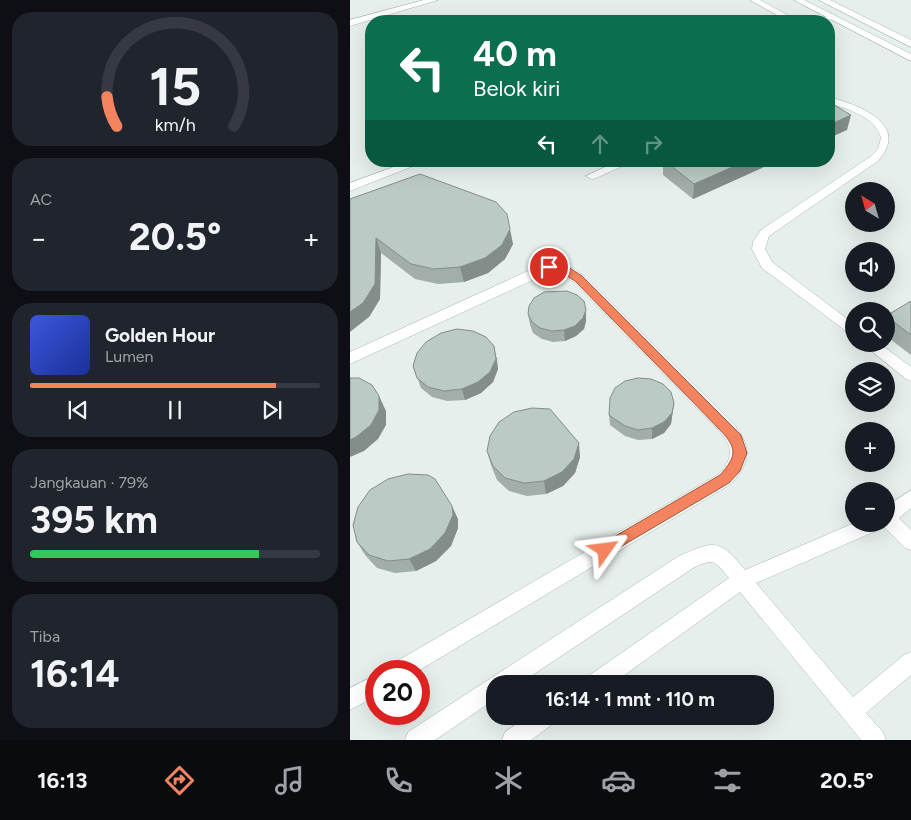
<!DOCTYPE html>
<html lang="id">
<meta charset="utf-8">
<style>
:root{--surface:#171b24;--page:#20242c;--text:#f1f3f6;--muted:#9ea1a6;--line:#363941;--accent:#f4845f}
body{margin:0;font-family:Figtree,sans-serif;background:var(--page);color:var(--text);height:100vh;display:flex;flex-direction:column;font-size:19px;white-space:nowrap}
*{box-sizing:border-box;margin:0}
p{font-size:16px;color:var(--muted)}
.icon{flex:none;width:28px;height:28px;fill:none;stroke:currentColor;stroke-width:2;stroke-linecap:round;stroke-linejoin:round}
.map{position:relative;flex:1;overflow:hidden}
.panel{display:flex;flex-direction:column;gap:12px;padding:12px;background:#0d0f14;width:350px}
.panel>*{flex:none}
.banner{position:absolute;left:15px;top:15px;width:470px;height:152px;border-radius:20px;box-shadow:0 5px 20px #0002;background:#0b6e4f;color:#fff;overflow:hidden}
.needle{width:32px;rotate:323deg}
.tools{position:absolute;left:495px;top:182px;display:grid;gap:10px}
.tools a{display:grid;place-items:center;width:50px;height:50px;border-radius:50%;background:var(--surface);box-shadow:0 5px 20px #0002;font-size:25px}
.speed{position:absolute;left:15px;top:660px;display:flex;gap:10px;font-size:25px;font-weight:700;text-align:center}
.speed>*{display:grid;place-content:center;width:65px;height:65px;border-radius:50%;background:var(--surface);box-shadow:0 5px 20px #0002;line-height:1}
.speed .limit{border:8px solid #d22;background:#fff;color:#111}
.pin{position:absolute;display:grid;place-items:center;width:42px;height:42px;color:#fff;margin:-21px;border:2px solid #fff;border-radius:50%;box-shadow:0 1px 5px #0007}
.me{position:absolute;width:55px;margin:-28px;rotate:59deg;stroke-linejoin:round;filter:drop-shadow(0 0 4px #0008)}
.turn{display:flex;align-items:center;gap:18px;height:105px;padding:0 25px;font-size:22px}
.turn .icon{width:65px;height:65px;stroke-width:2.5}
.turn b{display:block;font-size:35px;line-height:42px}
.lanes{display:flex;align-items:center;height:48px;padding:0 25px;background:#0003;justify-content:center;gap:25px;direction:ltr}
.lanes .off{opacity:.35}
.big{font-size:38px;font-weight:700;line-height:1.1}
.panel .tile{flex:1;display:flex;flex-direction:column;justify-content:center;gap:8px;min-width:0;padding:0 18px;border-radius:20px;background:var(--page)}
.panel .dial{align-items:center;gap:0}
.dial svg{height:130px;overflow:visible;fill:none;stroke:var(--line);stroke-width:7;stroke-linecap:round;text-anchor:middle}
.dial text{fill:var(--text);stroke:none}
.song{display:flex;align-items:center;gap:15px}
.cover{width:60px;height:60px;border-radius:8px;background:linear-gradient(135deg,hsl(230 70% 55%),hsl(230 70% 35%))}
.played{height:5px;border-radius:2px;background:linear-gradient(90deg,var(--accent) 85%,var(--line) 85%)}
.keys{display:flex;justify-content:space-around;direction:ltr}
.heat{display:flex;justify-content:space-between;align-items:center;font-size:28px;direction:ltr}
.charge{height:8px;border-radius:4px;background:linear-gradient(90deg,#34c759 79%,var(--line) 0)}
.trip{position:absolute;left:136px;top:675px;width:288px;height:50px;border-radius:20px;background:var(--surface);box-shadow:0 5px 20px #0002;font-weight:700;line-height:50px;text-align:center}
.tab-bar{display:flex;height:80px;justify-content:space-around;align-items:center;background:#090b0e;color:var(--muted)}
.tab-bar .icon{width:35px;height:35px}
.tab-bar .current{color:var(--accent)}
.tab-bar b{font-size:22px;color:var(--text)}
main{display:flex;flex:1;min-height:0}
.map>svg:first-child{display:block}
</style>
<main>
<section class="panel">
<div class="tile dial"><svg viewBox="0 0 100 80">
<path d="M14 69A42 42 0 1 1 86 69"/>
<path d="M14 69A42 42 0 0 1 8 51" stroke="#f4845f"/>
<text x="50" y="56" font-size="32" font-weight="700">15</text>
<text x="50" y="72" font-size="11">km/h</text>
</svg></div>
<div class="tile"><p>AC</p>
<div class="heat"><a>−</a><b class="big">20.5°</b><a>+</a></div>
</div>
<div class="tile">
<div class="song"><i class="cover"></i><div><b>Golden Hour</b><p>Lumen</p></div></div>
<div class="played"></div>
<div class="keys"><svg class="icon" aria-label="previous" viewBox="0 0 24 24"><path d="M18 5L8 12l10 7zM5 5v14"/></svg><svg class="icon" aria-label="pause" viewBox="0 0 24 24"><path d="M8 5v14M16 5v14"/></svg><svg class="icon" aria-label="next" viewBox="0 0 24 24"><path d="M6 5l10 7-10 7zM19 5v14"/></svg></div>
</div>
<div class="tile"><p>Jangkauan · 79%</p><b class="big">395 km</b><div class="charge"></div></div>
<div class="tile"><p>Tiba</p><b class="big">16:14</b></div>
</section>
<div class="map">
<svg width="561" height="740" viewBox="0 0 561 740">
<rect width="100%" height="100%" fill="#e6efeb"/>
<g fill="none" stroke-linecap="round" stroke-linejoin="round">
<!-- service casing -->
<g stroke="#a8b8b2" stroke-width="1">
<path id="service" d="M 74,0 L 88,0 L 0,26 L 0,20 Z
M 400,0 L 410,0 L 448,21 L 438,21 Z
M 469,0 L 480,0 L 561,40 L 561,47 Z
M 482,14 L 485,15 L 485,19 L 467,21 Z
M 479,97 C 509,105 561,124 528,161 L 419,236 L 415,249 L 422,262 L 504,324 L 504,337 L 412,268 L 402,249 L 403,242 L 411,230 L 520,157 L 528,149 L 531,138 C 526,117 498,109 479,103 Z
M 60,161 L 76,161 L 0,191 L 0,183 Z
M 268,161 L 284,161 L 246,178 L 242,179 L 236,176 Z
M 204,263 L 222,268 L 234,276 L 382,422 C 402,447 402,460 381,484 L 68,671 L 39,671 L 42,664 L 369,474 C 383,458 384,448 370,432 L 224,282 L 209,273 L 198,273 L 0,364 L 0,352 L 189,266 Z
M 513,344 L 530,344 L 561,367 L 561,381 L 556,379 Z
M 561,490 L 561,508 L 549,518 L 561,530 L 561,550 L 555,548 L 531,524 L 528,530 L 406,583 L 503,697 L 554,655 L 561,652 L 561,675 L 516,713 L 533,732 L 536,740 L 511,740 L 390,592 L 262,684 L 234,684 L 237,677 L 379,578 C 364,560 364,558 343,568 L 169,684 L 145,684 L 145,699 L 85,740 L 55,740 L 58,732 L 329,556 C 366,540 369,539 395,570 L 504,523 L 536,524 L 536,507 Z
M 26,675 L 26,696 L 0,710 L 0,688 Z
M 178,716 L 207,716 L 204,723 L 181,740 L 152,740 L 155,732 Z"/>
</g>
<!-- minor casing -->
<g stroke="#a8b8b2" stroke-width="1">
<path id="minor" d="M 444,0 L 454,0 L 561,54 L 561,61 Z"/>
</g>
<!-- service -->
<use href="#service" fill="#fff" fill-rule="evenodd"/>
<!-- minor -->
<use href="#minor" fill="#fff" fill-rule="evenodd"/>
</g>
<!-- wall -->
<path fill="#a1aea9" d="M 313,161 L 427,161 L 343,199 L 313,175 Z
M 0,199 L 163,244 L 155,259 L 138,273 L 114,282 L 88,284 L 65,279 L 31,253 L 30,299 L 19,317 Z
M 561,301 L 561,355 L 536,336 L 536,316 Z
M 178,314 L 236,321 L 234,329 L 226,336 L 215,341 L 203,342 L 192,339 L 183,333 L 180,325 Z
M 147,357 L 148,369 L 143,382 L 131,393 L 115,400 L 97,401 L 82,397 L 71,388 L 63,366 Z
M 324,403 L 321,424 L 314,433 L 302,439 L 288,440 L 275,436 L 260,425 L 259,415 Z
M 137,451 L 230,457 L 225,473 L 213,486 L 196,494 L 177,496 L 159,491 L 147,480 L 141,465 Z
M 108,519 L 108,528 L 101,546 L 86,561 L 66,571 L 45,573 L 27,568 L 15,555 L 7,542 Z"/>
<!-- shaded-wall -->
<path fill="#838d89" d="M 501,115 L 497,130 L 479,138 L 479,125 Z
M 396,161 L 427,161 L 343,199 L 344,184 Z
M 160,229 L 163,244 L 155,259 L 138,273 L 114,282 L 110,267 Z
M 26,238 L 31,253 L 30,299 L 19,317 L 0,332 L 0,312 Z
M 236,310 L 236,321 L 234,329 L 226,336 L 215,341 L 214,330 Z
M 144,346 L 148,369 L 143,382 L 131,393 L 115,400 L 112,389 Z
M 29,396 L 36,411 L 36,425 L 28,439 L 14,451 L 0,457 L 0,440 Z
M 324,403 L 321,424 L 314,433 L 302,439 L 302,428 Z
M 229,443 L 230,457 L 225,473 L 213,486 L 196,494 L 194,481 Z
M 102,506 L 108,519 L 108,528 L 101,546 L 86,561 L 66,571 L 59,559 Z"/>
<!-- building -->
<path fill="#bbcac4" stroke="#838d89" d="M 479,102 L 501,115 L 479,125 Z
M 315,161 L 396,161 L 344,184 Z
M 70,174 L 146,202 L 157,214 L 160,229 L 152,245 L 135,258 L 110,267 L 84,269 L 61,264 L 26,238 L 25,284 L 13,303 L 0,312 L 0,199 Z
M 217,291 L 227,295 L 234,301 L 236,310 L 233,318 L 225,326 L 214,330 L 202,331 L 190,328 L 182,322 L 178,314 L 179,306 L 184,298 L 194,292 Z
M 561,301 L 561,335 L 536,316 Z
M 107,329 L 123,331 L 136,337 L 144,346 L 146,359 L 140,372 L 128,382 L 112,389 L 94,391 L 78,387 L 67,378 L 63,366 L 67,353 L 76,342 L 91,333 Z
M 0,378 L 9,378 L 22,385 L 29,396 L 29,410 L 21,425 L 6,437 L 0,440 Z
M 288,378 L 301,379 L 313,384 L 321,392 L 324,403 L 322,413 L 314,422 L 302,428 L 288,430 L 275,426 L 259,415 L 260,398 L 265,388 L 275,381 Z
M 182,408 L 200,409 L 229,443 L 224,459 L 212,472 L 194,481 L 174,483 L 155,478 L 143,466 L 137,451 L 140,436 L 149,422 L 164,412 Z
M 58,474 L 78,475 L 85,479 L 102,506 L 103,515 L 95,533 L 80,549 L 59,559 L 38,561 L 19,555 L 7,542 L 3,525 L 8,507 L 20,490 L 38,479 Z"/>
<!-- route -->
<path fill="#f4845f" stroke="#9f563e" d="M 199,264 L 218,267 L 232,276 L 391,435 L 397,453 L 390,471 L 379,483 L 255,556 L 250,555 L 248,550 L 250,545 L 370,475 C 386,457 388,449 371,431 L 225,281 L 212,273 L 196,270 L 194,267 Z"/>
</svg>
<div class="tools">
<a><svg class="needle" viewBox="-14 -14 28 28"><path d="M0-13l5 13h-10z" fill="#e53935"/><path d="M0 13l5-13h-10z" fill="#9ea1a6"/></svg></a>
<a><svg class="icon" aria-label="sound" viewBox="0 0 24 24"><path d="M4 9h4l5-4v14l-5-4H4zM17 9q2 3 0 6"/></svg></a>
<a><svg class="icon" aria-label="search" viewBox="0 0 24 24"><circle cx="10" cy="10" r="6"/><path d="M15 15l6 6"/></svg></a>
<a><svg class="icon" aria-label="layers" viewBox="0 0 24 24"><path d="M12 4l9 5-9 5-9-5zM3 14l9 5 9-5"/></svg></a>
<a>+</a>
<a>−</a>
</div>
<div class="speed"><div class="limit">20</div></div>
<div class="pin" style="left:199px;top:267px;background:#d93025"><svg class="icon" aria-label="arrive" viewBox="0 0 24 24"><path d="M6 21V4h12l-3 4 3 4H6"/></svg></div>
<svg class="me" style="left:255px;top:550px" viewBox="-20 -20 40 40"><path d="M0-17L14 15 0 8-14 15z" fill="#f4845f" stroke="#fff" stroke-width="4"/></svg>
<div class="trip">16:14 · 1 mnt · 110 m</div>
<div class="banner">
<div class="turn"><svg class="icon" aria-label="left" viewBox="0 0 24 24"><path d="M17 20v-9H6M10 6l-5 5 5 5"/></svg><div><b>40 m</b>Belok kiri</div></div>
<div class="lanes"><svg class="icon" aria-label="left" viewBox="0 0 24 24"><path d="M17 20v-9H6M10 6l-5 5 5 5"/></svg><svg class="icon off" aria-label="ahead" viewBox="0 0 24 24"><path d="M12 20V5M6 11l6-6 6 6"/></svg><svg class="icon off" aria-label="right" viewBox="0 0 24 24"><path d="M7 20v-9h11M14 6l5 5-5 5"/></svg></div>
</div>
</div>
</main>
<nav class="tab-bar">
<b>16:13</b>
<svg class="icon current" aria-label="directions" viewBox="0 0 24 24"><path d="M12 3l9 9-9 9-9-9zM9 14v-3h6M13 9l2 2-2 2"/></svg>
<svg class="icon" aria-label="music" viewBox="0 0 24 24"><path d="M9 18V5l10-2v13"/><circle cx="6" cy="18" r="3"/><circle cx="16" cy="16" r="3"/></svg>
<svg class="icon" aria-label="phone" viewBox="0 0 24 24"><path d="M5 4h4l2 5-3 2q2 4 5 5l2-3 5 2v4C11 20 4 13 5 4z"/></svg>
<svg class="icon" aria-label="climate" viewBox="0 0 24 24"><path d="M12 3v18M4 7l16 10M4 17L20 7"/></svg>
<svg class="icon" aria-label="car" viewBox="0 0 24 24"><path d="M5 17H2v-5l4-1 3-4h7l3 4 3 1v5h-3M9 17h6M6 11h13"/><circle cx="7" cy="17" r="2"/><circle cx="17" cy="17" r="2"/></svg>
<svg class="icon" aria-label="filters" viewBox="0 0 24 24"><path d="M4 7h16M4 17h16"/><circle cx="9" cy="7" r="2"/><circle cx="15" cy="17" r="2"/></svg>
<b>20.5°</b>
</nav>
